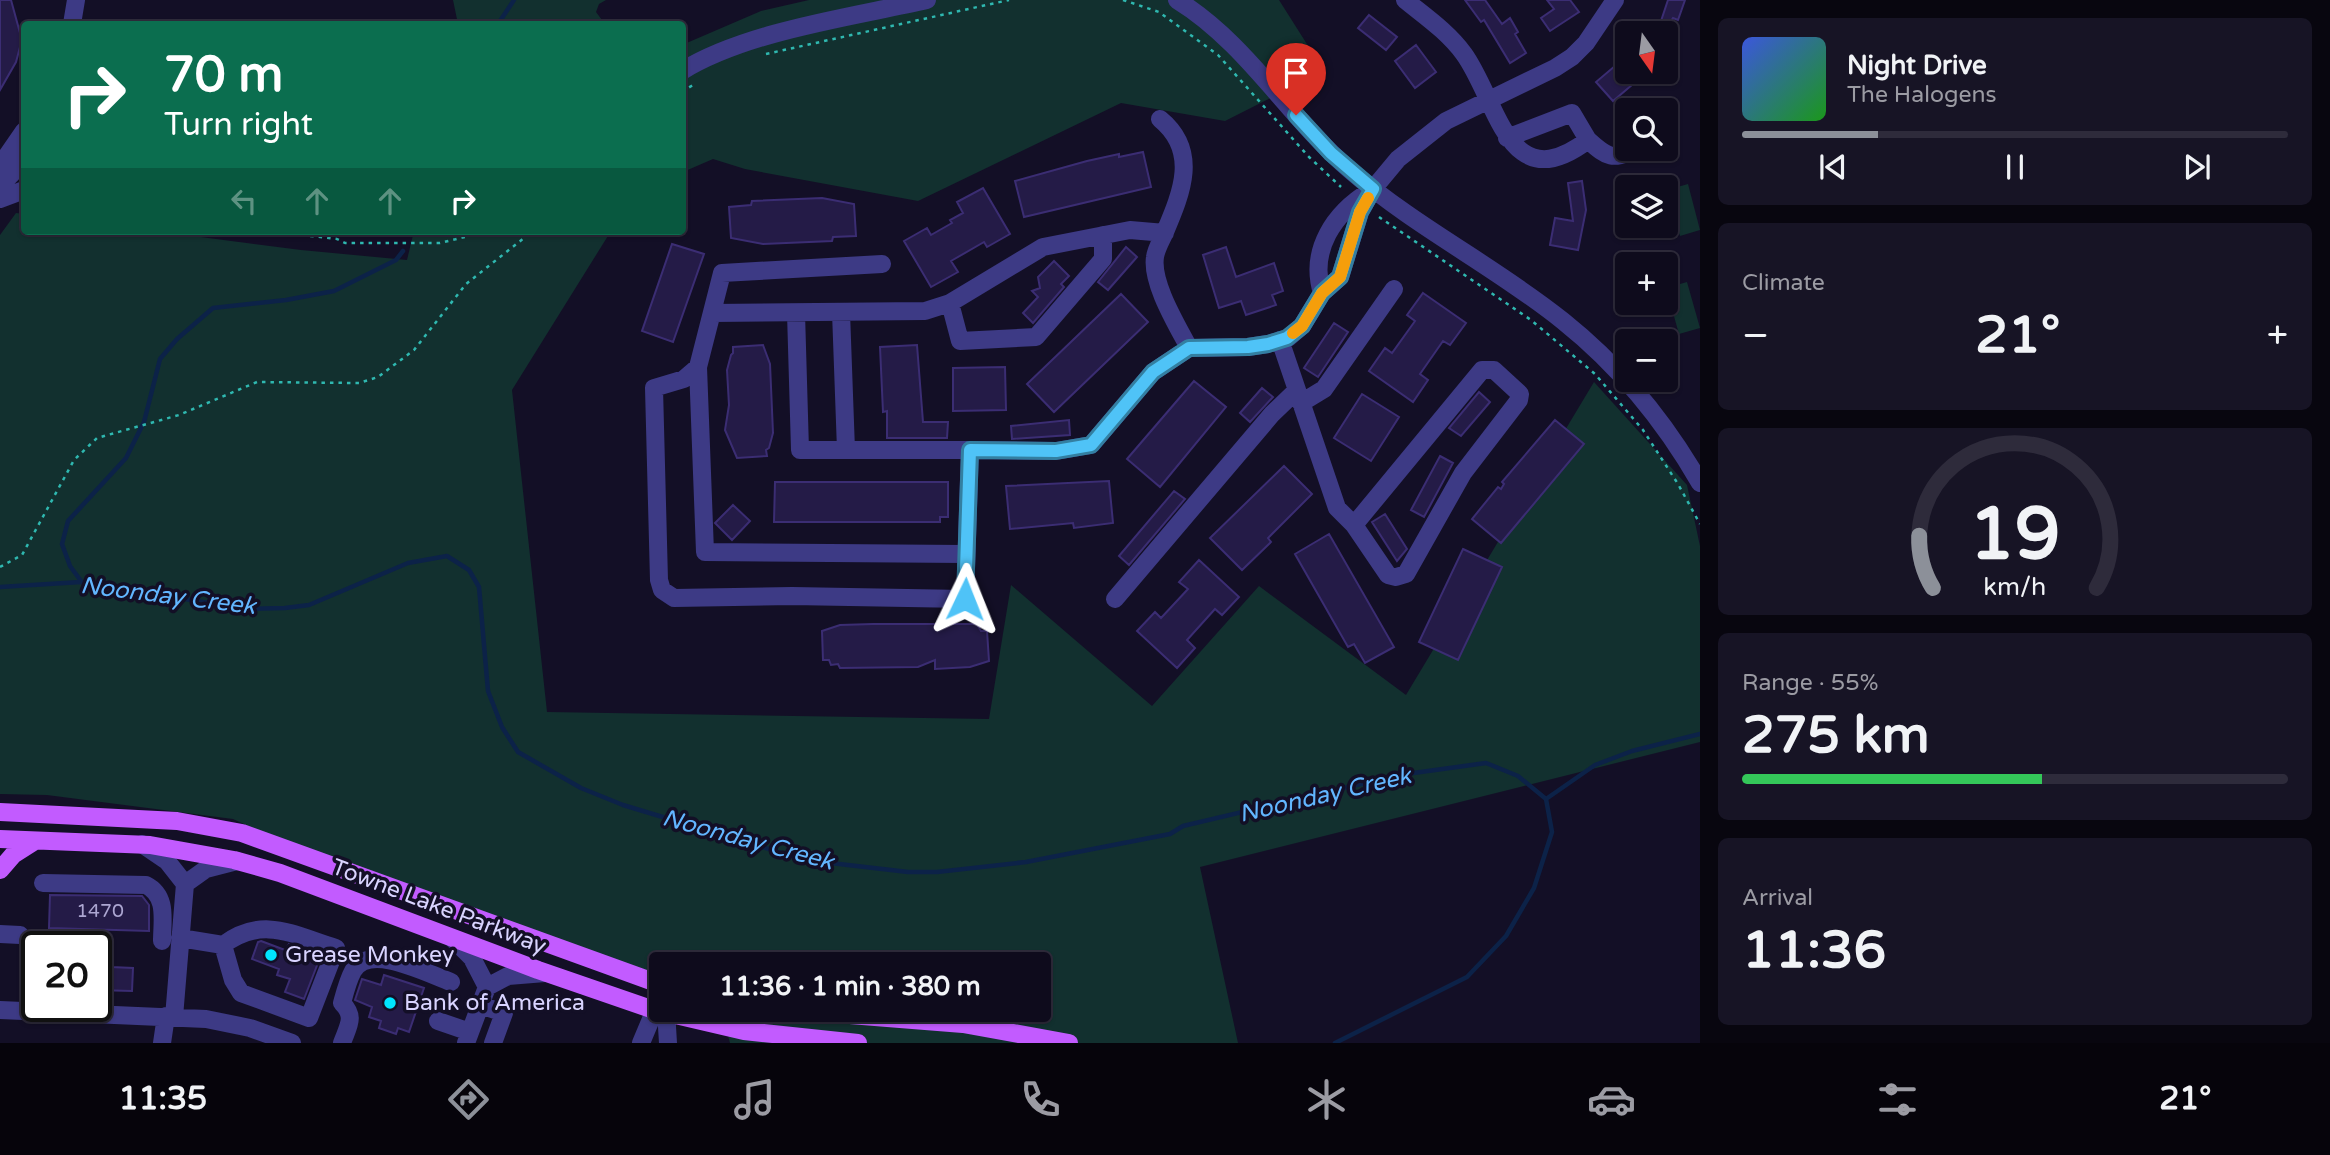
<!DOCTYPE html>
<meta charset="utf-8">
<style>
:root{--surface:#0e0b1c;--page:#171425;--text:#f1f3f6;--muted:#9b9ba3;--line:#2e2b3b;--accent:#8c9099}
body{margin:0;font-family:"Varela Round",sans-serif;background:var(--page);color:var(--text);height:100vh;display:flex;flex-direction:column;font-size:26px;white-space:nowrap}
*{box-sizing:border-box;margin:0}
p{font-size:23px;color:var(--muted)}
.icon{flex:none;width:38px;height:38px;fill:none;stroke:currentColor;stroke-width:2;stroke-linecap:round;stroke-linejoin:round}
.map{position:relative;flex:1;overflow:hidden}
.sheet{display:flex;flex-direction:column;gap:18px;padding:18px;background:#08060f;width:630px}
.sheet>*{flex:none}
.banner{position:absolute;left:21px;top:21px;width:665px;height:214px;border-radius:7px;box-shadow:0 2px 5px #0004,0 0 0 2px var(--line);background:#0b6e4f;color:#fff;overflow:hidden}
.needle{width:46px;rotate:166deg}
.fabs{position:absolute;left:1615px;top:21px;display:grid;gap:14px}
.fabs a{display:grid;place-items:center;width:63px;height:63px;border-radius:7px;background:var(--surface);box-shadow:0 2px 5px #0004,0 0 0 2px var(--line);font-size:35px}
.speed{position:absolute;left:21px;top:931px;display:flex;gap:14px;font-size:35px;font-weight:700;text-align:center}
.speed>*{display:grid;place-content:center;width:91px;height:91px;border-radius:50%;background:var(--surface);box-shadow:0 2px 5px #0004,0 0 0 2px var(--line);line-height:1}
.speed .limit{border:4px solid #111;border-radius:10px;background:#fff;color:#111}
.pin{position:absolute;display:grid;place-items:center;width:60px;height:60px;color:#fff;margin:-72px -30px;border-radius:50% 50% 50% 0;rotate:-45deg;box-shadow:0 0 7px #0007}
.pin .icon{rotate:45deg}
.me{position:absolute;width:77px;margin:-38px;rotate:2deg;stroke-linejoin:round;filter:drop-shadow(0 0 5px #0008)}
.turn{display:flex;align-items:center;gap:24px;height:147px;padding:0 28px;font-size:32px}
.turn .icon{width:91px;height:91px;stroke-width:2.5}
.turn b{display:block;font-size:49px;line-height:60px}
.lanes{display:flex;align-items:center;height:66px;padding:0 28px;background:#0003;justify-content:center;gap:35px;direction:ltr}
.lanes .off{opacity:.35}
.big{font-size:52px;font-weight:800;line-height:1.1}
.sheet .tile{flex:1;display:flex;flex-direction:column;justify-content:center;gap:10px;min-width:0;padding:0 24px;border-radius:10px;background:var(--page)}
.sheet .dial{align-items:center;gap:0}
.dial svg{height:182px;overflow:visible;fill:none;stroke:var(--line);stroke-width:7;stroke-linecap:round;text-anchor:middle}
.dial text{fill:var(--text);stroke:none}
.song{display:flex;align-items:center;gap:21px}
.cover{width:84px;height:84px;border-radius:10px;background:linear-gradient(135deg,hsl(230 70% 55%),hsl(120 70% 35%))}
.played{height:7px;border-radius:4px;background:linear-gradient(90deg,var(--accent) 25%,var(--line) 25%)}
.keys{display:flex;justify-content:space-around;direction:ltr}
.heat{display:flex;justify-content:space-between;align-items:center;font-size:38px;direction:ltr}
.charge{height:10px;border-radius:5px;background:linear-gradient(90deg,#34c759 55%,var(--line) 0)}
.trip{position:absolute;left:649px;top:952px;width:402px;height:70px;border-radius:7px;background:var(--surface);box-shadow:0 2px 5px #0004,0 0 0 2px var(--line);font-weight:800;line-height:70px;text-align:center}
.tabs{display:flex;height:112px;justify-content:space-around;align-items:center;background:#06040b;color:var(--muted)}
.tabs .icon{width:49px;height:49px}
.tabs .selected{color:var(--accent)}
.tabs b{font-size:32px;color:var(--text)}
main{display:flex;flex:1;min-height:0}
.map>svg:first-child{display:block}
</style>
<main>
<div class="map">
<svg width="1700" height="1043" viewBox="0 0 1700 1043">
<rect width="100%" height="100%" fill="#130f26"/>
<!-- green -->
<path fill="#12302f" d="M 453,0 L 606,0 L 599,4 L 596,12 L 605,24 L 458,24 Z
M 809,0 L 1279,0 L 1324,71 L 1225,121 L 1121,103 L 918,201 L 745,169 L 713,159 L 683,172 L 682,45 L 761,11 Z
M 1688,184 L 1700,230 L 1680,236 L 1667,190 Z
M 16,213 L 24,214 L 24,231 L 155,231 L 301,250 L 407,260 L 414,231 L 611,231 L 512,390 L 547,712 L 989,719 L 1011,585 L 1152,706 L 1259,586 L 1406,695 L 1594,382 L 1687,485 L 1700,546 L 1700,742 L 1200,867 L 1238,1043 L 730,1043 L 721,1010 L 1040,1010 L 1040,964 L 662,964 L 661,980 L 349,872 L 233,819 L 47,795 L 0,794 L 0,235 Z
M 1687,282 L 1700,328 L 1679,334 L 1666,288 Z"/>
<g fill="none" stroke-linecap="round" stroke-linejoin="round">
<!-- stream -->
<path stroke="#0c2248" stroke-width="4.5" d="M 498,24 L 514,0
M 81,581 L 70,566 L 62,544 L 68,521 L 126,458 L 144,422 L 160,359 L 177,339 L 213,308 L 286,300 L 334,291 L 396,260 L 403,251
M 0,587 L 81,582 L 246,609 L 285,608 L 309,605 L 408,563 L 447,556 L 469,570 L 479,587 L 488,691 L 502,727 L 518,752 L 581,788 L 623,805 L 805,860 L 908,872 L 937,872 L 1026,862 L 1170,834 L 1183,826 L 1399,775 L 1486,763 L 1518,776 L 1546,799 L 1552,832 L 1534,888 L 1506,936 L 1467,977 L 1335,1043
M 1546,799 L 1595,765 L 1632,751 L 1700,734"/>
</g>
<!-- building -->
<path fill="#241b47" stroke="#3b2d73" stroke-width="2" d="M 0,0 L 11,0 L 20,33 L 20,47 L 16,62 L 0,90 Z
M 1465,0 L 1485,0 L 1502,24 L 1510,18 L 1518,32 L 1515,34 L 1526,53 L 1510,63 L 1484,20 L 1481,22 Z
M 1547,0 L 1570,0 L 1579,12 L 1550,31 L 1541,18 L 1554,9 Z
M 1668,0 L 1685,0 L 1678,20 L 1673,18 L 1663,33 L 1657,33 Z
M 1369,15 L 1397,37 L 1386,50 L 1358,28 Z
M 1416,45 L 1436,72 L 1415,88 L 1395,61 Z
M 1622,60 L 1628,66 L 1628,72 L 1632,72 L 1639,79 L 1613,101 L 1596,82 Z
M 1143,152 L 1151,187 L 1024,217 L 1015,181 L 1087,161 L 1119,154 L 1119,157 Z
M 1582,181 L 1586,210 L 1578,250 L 1550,245 L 1555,218 L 1573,221 L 1568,183 Z
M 983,188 L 1010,234 L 987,247 L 984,242 L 951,261 L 958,272 L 931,287 L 904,241 L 927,228 L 931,235 L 952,223 L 950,220 L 963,213 L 957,202 Z
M 822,198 L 854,204 L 856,236 L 833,237 L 832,241 L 763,244 L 731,238 L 729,207 L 751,205 L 752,201 Z
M 672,244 L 704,254 L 673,342 L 642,331 Z
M 1126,247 L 1137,257 L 1108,290 L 1098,282 Z
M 1226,247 L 1236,277 L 1274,263 L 1283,291 L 1272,295 L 1276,305 L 1246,315 L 1241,301 L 1219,308 L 1203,255 Z
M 1054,261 L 1069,276 L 1061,284 L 1064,287 L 1033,323 L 1023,313 L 1038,297 L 1032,291 L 1040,288 L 1038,277 Z
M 1423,293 L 1466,323 L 1450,345 L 1443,341 L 1420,374 L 1428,380 L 1413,402 L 1369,371 L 1385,348 L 1392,353 L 1415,321 L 1407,315 Z
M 1121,294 L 1148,322 L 1054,412 L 1027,384 Z
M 1334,323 L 1348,332 L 1318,377 L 1304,368 Z
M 763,345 L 770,364 L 773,433 L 769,448 L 766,450 L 767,456 L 737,458 L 725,430 L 729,405 L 727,370 L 731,355 L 733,353 L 733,347 Z
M 917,345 L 923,422 L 948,422 L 947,438 L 887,438 L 887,411 L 883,412 L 880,347 Z
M 1005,367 L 1006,410 L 953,411 L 953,368 Z
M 1194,381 L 1226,407 L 1160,487 L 1127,459 Z
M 1262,388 L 1273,397 L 1250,422 L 1240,413 Z
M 1479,392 L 1490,402 L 1461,436 L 1449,428 Z
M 1362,394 L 1399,417 L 1371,461 L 1334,438 Z
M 1069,420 L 1070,435 L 1012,439 L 1011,426 Z
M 1555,420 L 1584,444 L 1501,543 L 1472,519 L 1498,487 L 1501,489 L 1504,484 L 1502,482 Z
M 1440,456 L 1453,463 L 1424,517 L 1411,510 Z
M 1284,466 L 1312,494 L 1268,538 L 1271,542 L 1242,570 L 1210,538 Z
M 1109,481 L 1113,523 L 1074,528 L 1073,523 L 1010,529 L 1006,486 Z
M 775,482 L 948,482 L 948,517 L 940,517 L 940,522 L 774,522 Z
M 1174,491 L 1185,499 L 1129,565 L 1119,556 Z
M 733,505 L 750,521 L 732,540 L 715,523 Z
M 1385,514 L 1407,549 L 1397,561 L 1372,522 Z
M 1329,534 L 1394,647 L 1365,663 L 1354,644 L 1348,647 L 1295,554 Z
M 1463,549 L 1502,567 L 1458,660 L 1419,642 Z
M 1199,560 L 1239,597 L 1222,615 L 1215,609 L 1187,640 L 1195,648 L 1177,668 L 1137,631 L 1155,612 L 1161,618 L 1188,589 L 1179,582 Z
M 873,624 L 977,624 L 981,631 L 987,631 L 989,661 L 970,667 L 935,669 L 935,660 L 918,667 L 840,668 L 838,664 L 831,665 L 829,660 L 823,660 L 822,631 L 840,625 Z
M 50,895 L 142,896 L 149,905 L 149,931 L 49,928 Z
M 261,941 L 285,950 L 289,944 L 321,955 L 304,999 L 285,992 L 290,979 L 277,975 L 279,969 L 252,959 L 258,942 Z
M 96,963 L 111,964 L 111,967 L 133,968 L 132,991 L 96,990 Z
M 384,975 L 424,988 L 409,1032 L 398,1028 L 396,1034 L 379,1028 L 381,1021 L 369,1017 L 372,1007 L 355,1000 L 362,979 L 381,985 Z"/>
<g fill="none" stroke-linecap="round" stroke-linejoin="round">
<!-- path -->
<path stroke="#2fb8b0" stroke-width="2.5" stroke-dasharray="3.5 5" stroke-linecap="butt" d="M 1123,0 L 1159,12 L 1218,55 L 1309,157 L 1341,187
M 766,54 L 1009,0
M 682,92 L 696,83
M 1379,217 L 1531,320 L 1595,374 L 1643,430 L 1678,484 L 1700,524
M 268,231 L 337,239 L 345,243 L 440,243 L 489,231
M 0,567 L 22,555 L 74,460 L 97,438 L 179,415 L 257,382 L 359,383 L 378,377 L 414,350 L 466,284 L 524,238 L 525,231"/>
<!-- minor -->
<path stroke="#3d3a85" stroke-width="18" d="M 1177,0 C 1247,43 1289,118 1351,171 C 1417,228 1496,267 1563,321 C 1618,365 1665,422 1700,483
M 1405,0 C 1426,17 1448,32 1464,54 C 1498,101 1508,201 1588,140 L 1572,113 L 1507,138
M 72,24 L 76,0
M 682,71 C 747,31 852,17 927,0
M 1160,119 C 1199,151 1182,192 1165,232 C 1162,239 1156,249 1155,257 C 1151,283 1177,325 1189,348
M 1588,140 C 1611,161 1612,158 1641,149
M 0,166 L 24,131
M 0,186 L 24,161
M 0,199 L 24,190
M 882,264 L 722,273 L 698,367 L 684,379 L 654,388 L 659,580 L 662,590 L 674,598 L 792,596 L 965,599 L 970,450 L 1056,451 L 1091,445 L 1153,372 L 1189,348 L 1248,347 L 1268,344 L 1288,338 L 1302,326 L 1322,293 L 1340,277 L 1360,212 L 1373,189 L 1398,159 L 1446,121 L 1555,68 L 1572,57 L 1586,43 L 1615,0
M 1322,293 C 1309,250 1334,213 1370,191
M 950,303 L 960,341 L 1036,337 L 1103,259 L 1103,235
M 841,312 L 846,450
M 712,313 L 925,311 L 950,303 L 1043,247 L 1130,230 L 1165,233
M 796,313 L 800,450 L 970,450
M 1280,340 L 1337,508 L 1354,525 L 1388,575 L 1396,577 L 1406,574 L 1463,473 L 1519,400 L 1520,394 L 1494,370 L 1482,370 L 1354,525
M 698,367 L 705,552 L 966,554
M 1301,403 L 1324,389 L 1394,289
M 1115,599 L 1272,414 L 1296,391
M 142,844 L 167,861 L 185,884 L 174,1017
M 43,883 L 146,885 C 168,896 162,921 162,941
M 185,884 L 206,869 L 237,861
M 0,934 L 20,935
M 180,938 L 223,945 C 263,915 293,935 336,948 L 309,1018 L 241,993 L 233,980 L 223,945
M 452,938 L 472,958 L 487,987 L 466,1043
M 487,987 L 508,976 L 545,973
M 480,1005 L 504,1013 L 493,1043
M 0,1010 L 206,1019 L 250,1028 L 292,1043
M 666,1010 L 668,1043
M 438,1021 L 470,1032
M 162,1043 L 166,1016
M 342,1043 C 348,1026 356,1017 342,1003 C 345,992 348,980 353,971 C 369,942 428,974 451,982
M 641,1043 L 662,993"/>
<!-- major -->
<path stroke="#c25bff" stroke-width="18" d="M 0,812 L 177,821 L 242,833 L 662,985
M 0,839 L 150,845 L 234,860 L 280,873 L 538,970 L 654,1010 L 744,1031 L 858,1043
M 0,870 L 13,855 L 35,841
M 787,1010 L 963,1024 L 1069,1043"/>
</g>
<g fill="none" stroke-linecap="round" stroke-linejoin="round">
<!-- route casing -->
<g stroke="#337fa1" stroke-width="18">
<path id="route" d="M 965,599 L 970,450 L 1056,451 L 1091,445 L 1153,372 L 1189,348 L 1248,347 L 1268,344 L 1287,338 L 1302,326 L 1322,293 L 1340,277 L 1360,212 L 1373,189 L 1331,153 L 1296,115"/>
</g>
<!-- route -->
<use href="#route" stroke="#4fc3f7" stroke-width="12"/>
<!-- slow -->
<path stroke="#f59e0b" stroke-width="12" d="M 1293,333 L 1302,326 L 1322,293 L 1340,277 L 1360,212 L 1368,198"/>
</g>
<!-- markers -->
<g fill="#00e5ff" stroke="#130f26" stroke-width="2.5">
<circle cx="271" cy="955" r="7"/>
<circle cx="390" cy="1003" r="7"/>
</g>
<g text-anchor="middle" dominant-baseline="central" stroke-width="7" stroke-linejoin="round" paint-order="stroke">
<!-- number labels -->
<g font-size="19" fill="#aca6d1">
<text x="100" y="911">1470</text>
</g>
<!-- street labels -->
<g font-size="23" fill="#d9d4ff" stroke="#130f26">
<text transform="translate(439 907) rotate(21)">Towne Lake Parkway</text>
</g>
<!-- poi labels -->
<g font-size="23" fill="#d9d4ff" stroke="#130f26" text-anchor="start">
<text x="285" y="955">Grease Monkey</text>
<text x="404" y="1003">Bank of America</text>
</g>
<!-- water labels -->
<g font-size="24" font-style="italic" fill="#62b6ff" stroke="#130f26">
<text transform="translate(168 596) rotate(7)">Noonday Creek</text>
<text transform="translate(1325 795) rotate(-13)">Noonday Creek</text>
<text transform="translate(748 840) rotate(15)">Noonday Creek</text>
</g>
</g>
</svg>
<div class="fabs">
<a><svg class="needle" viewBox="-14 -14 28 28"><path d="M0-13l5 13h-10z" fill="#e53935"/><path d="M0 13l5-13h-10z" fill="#9b9ba3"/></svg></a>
<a><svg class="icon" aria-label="search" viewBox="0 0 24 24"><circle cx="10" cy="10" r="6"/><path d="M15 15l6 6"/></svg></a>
<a><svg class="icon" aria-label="layers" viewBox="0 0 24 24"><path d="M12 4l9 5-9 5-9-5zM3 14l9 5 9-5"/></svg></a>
<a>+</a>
<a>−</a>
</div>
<div class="speed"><div class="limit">20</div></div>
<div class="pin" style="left:1296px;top:115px;background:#d93025"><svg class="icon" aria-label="arrive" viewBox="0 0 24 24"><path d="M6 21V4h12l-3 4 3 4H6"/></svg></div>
<svg class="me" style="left:965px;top:599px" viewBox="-20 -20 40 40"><path d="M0-17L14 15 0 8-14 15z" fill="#4fc3f7" stroke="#fff" stroke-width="4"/></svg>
<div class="trip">11:36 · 1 min · 380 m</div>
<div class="banner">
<div class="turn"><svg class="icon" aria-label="right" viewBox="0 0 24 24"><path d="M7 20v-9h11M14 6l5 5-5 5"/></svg><div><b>70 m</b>Turn right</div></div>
<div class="lanes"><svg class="icon off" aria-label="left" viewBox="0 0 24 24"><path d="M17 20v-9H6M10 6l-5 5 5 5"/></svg><svg class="icon off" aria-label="ahead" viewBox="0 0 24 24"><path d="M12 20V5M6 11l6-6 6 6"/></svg><svg class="icon off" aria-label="ahead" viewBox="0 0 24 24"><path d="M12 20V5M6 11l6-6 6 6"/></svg><svg class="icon" aria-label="right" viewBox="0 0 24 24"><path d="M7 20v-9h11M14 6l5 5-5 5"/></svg></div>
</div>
</div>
<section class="sheet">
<div class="tile">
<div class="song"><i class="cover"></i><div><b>Night Drive</b><p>The Halogens</p></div></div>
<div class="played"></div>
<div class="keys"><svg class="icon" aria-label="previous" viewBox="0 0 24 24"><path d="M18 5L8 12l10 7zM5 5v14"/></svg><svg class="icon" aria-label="pause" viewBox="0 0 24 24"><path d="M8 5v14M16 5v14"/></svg><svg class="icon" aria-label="next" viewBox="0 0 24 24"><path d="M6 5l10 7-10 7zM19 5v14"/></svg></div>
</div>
<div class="tile"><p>Climate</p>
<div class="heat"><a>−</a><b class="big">21°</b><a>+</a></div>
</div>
<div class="tile dial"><svg viewBox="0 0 100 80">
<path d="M14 69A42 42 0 1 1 86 69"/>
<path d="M14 69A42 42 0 0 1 8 46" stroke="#8c9099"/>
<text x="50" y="56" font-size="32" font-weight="700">19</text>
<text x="50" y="72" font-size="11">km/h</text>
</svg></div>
<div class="tile"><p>Range · 55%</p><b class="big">275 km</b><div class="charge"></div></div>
<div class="tile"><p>Arrival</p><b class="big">11:36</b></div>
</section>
</main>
<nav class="tabs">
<b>11:35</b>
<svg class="icon selected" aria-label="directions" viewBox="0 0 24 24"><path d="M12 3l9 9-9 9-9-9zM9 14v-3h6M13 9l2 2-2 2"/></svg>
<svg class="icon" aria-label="music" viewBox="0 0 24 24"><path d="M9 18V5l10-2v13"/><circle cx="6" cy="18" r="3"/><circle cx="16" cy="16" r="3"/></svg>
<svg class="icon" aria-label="phone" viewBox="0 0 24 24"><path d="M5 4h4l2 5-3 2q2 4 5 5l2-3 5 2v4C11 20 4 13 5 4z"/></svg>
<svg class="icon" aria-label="climate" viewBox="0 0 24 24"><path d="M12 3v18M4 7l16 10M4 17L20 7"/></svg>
<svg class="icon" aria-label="car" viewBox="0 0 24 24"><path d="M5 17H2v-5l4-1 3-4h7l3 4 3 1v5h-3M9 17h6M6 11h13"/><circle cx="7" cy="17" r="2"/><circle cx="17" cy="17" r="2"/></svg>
<svg class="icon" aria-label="filters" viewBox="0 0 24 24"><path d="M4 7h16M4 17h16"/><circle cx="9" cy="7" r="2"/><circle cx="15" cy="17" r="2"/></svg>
<b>21°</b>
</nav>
